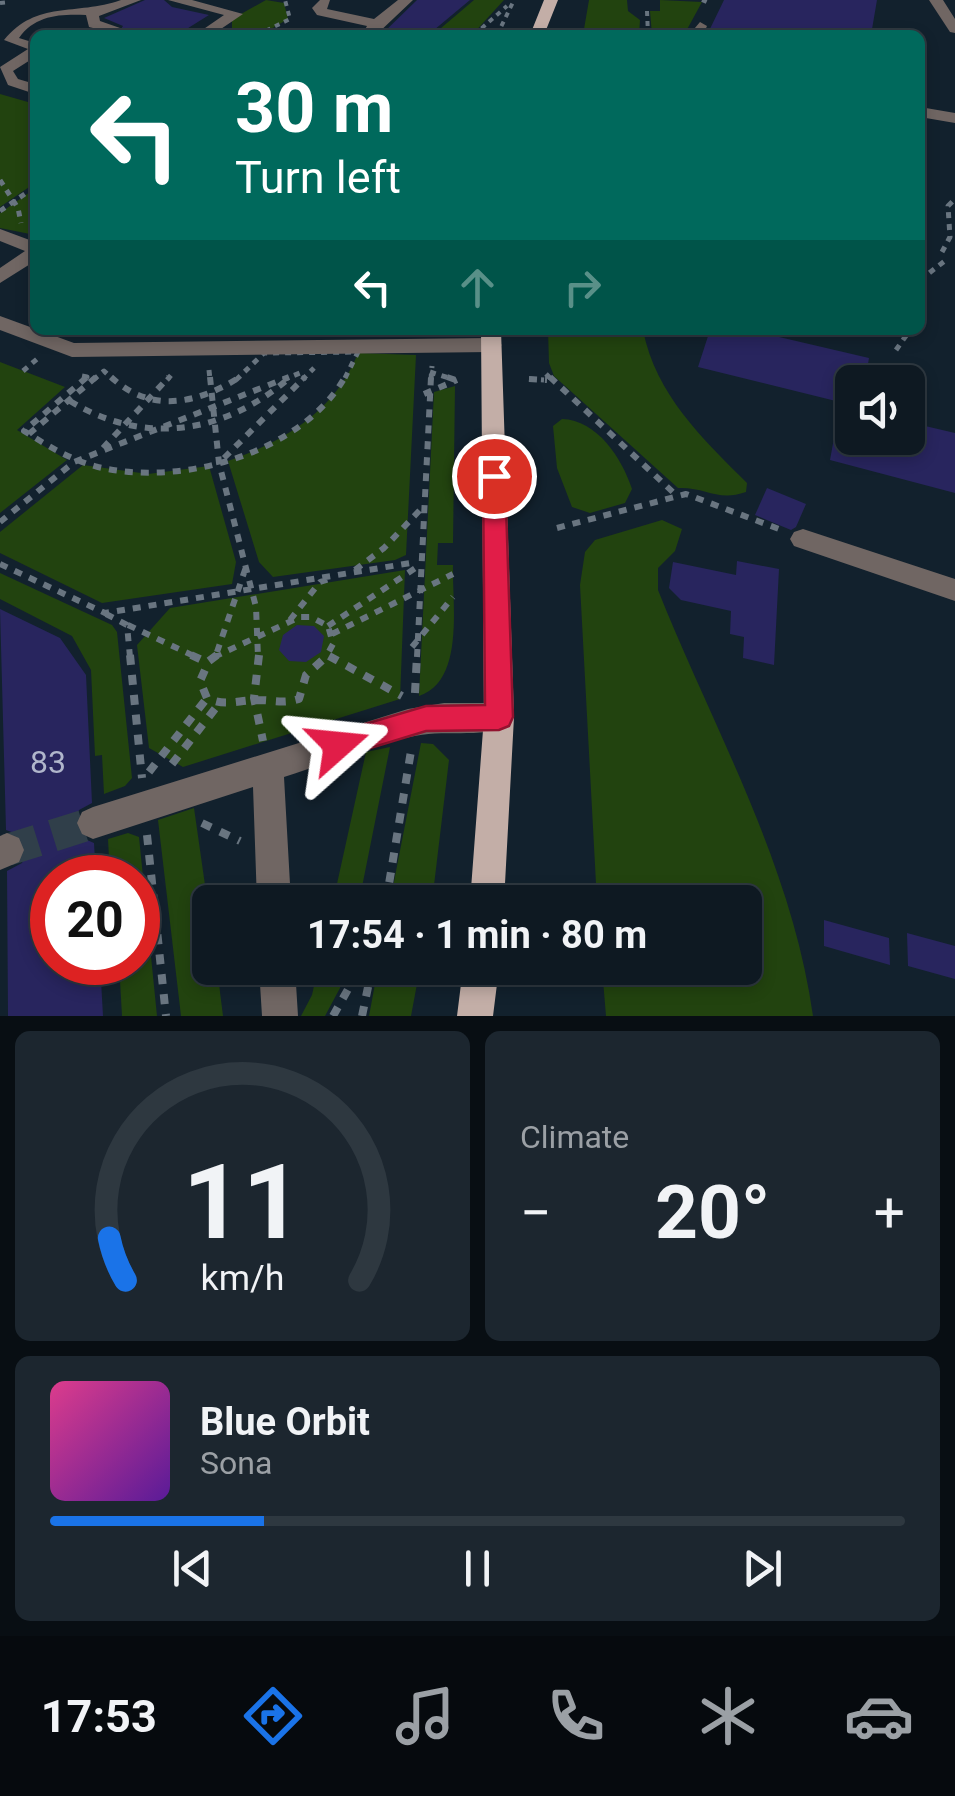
<!DOCTYPE html>
<meta charset="utf-8">
<style>
:root{--surface:#0e1922;--page:#1c262f;--text:#f1f3f6;--muted:#9ba0a5;--line:#2e3840;--accent:#1a73e8}
body{margin:0;font-family:Roboto,sans-serif;background:var(--page);color:var(--text);height:100vh;display:flex;flex-direction:column;font-size:38px;white-space:nowrap}
*{box-sizing:border-box;margin:0}
p{font-size:32px;color:var(--muted)}
.icon{flex:none;width:55px;height:55px;fill:none;stroke:currentColor;stroke-width:2;stroke-linecap:round;stroke-linejoin:round}
.map{position:relative;height:1016px;overflow:hidden}
.drawer{display:flex;flex-direction:column;gap:15px;padding:15px;background:#080e13;flex:1}
.drawer>*{flex:none}
.top-card{position:absolute;left:30px;top:30px;width:895px;height:305px;border-radius:15px;box-shadow:0 5px 15px #0003,0 0 0 2px var(--line);background:#00695c;color:#fff;overflow:hidden}
.controls{position:absolute;left:835px;top:365px;display:grid;gap:20px}
.controls a{display:grid;place-items:center;width:90px;height:90px;border-radius:15px;background:var(--surface);box-shadow:0 5px 15px #0003,0 0 0 2px var(--line);font-size:50px}
.speed{position:absolute;left:30px;top:855px;display:flex;gap:20px;font-size:50px;font-weight:700;text-align:center}
.speed>*{display:grid;place-content:center;width:130px;height:130px;border-radius:50%;background:var(--surface);box-shadow:0 5px 15px #0003,0 0 0 2px var(--line);line-height:1}
.speed .limit{border:15px solid #d22;background:#fff;color:#111}
.pin{position:absolute;display:grid;place-items:center;width:85px;height:85px;color:#fff;margin:-42px;border:5px solid #fff;border-radius:50%;box-shadow:0 2px 10px #0007}
.me{position:absolute;width:110px;margin:-55px;rotate:72deg;stroke-linejoin:round;filter:drop-shadow(0 0 8px #0008)}
.turn{display:flex;align-items:center;gap:35px;height:210px;padding:0 40px;font-size:45px}
.turn .icon{width:130px;height:130px;stroke-width:2.5}
.turn b{display:block;font-size:70px;line-height:85px}
.lanes{display:flex;align-items:center;height:95px;padding:0 40px;background:#0003;justify-content:center;gap:50px;direction:ltr}
.lanes .off{opacity:.35}
.big{font-size:75px;font-weight:700;line-height:1.1}
.drawer .widget{flex:1;display:flex;flex-direction:column;justify-content:center;gap:15px;min-width:0;padding:0 35px;border-radius:15px;background:var(--page)}
.drawer .dial{align-items:center;gap:0}
.dial svg{height:260px;overflow:visible;fill:none;stroke:var(--line);stroke-width:7;stroke-linecap:round;text-anchor:middle}
.dial text{fill:var(--text);stroke:none}
.song{display:flex;align-items:center;gap:30px}
.cover{width:120px;height:120px;border-radius:15px;background:linear-gradient(135deg,hsl(330 70% 55%),hsl(270 70% 35%))}
.played{height:10px;border-radius:5px;background:linear-gradient(90deg,var(--accent) 25%,var(--line) 25%)}
.keys{display:flex;justify-content:space-around;direction:ltr}
.heat{display:flex;justify-content:space-between;align-items:center;font-size:55px;direction:ltr}
.drawer .tiles{flex:1;display:grid;gap:15px;grid-template-columns:1fr 1fr}
.widget:last-child{grid-column:span 2}
.trip{position:absolute;left:192px;top:885px;width:570px;height:100px;border-radius:15px;background:var(--surface);box-shadow:0 5px 15px #0003,0 0 0 2px var(--line);font-weight:700;line-height:100px;text-align:center}
.tabs{display:flex;height:160px;justify-content:space-around;align-items:center;background:#060a0e;color:var(--muted)}
.tabs .icon{width:70px;height:70px}
.tabs .active{color:var(--accent)}
.tabs b{font-size:45px;color:var(--text)}
.map>svg:first-child{display:block}
</style>
<div class="map">
<svg width="955" height="1016" viewBox="0 0 955 1016">
<rect width="100%" height="100%" fill="#12212d"/>
<!-- green -->
<path fill="#22430f" d="M 266,0 L 284,3 L 288,19 L 266,32 L 232,35 L 232,19 Z
M 474,0 L 504,0 L 472,35 L 434,34 Z
M 589,0 L 627,0 L 628,11 L 640,20 L 639,35 L 583,35 Z
M 660,0 L 702,2 L 684,35 L 652,35 L 650,11 L 660,11 Z
M 0,94 L 35,104 L 35,183 L 0,207 Z
M 30,192 L 35,194 L 35,235 L 0,228 L 0,213 Z
M 548,330 L 643,330 C 656,395 702,438 747,483 L 746,492 C 717,502 707,487 678,488 L 554,376 L 549,363 Z
M 358,353 L 416,355 L 406,555 L 395,560 L 273,577 L 259,562 L 228,461 C 285,441 335,411 358,353 Z
M 0,362 L 65,387 L 17,430 L 67,460 L 0,513 Z
M 455,386 L 453,543 L 438,543 L 437,565 L 453,565 C 452,604 465,681 419,696 L 434,392 Z
M 562,419 C 597,420 622,458 632,489 L 625,503 L 590,513 L 572,507 L 557,468 L 553,426 Z
M 83,465 L 148,474 L 209,466 L 236,562 L 232,584 L 102,603 L 0,553 L 0,532 Z
M 662,520 L 682,529 L 675,551 L 658,568 L 658,590 C 714,730 792,864 813,1016 L 606,1016 L 602,968 L 745,968 L 745,902 L 597,902 L 580,585 L 585,552 L 595,540 Z
M 405,570 L 400,699 L 183,767 L 149,748 L 137,645 L 170,608 Z
M 0,573 L 112,625 L 117,632 L 132,778 L 125,786 L 104,794 L 102,755 L 95,756 L 91,670 L 72,636 L 0,599 Z
M 421,743 L 433,744 L 449,760 L 432,902 L 390,902 Z
M 390,747 L 359,902 L 333,902 L 366,752 Z
M 194,808 L 210,920 L 210,968 L 217,968 L 223,1016 L 181,1016 L 158,820 Z
M 128,833 L 139,837 L 157,1016 L 122,1016 L 119,963 L 138,962 L 138,878 L 110,877 L 108,839 Z
M 318,968 L 345,968 L 340,988 L 325,1016 L 301,1016 L 312,995 Z
M 378,968 L 420,968 L 411,1016 L 369,1016 Z"/>
<!-- building -->
<path fill="#28255e" d="M 145,0 L 164,0 L 172,7 L 209,15 L 177,35 L 157,30 L 149,35 L 117,35 L 123,26 L 104,18 Z
M 417,0 L 470,0 L 428,35 L 381,35 Z
M 724,0 L 877,0 L 871,35 L 707,35 Z
M 710,330 L 749,330 L 869,358 L 865,382 L 852,382 L 852,405 L 698,367 Z
M 908,422 L 955,433 L 955,493 L 830,460 L 834,438 L 908,438 Z
M 767,488 L 806,504 L 796,527 L 791,530 L 755,515 Z
M 737,561 L 779,569 L 774,665 L 743,658 L 744,637 L 730,634 L 731,611 L 681,600 L 669,588 L 673,562 L 736,575 Z
M 0,609 L 60,638 L 86,675 L 92,803 L 79,810 L 74,825 L 80,837 L 94,843 L 96,878 L 52,878 L 52,962 L 100,962 L 103,1016 L 8,1016 L 7,871 L 22,863 L 27,849 L 20,835 L 6,830 Z
M 297,625 L 314,626 L 324,636 L 321,652 L 306,662 L 289,661 L 279,650 L 283,635 Z
M 824,920 L 889,938 L 890,965 L 824,946 Z
M 907,933 L 955,946 L 955,979 L 908,966 Z"/>
<g fill="none" stroke-linecap="round" stroke-linejoin="round">
<!-- minor-tunnel -->
<path stroke="#303f4a" stroke-width="32" stroke-dasharray="32 16" stroke-linecap="butt" d="M 7,850 L 93,823"/>
<!-- path-far3 -->
<path stroke="#697580" stroke-width="4" stroke-dasharray="5 5" stroke-linecap="butt" d="M 702,0 L 711,4
M 0,3 L 9,2
M 647,11 L 648,35
M 289,34 L 313,31
M 432,34 L 438,35
M 257,35 L 290,19 L 285,0
M 474,35 L 507,6
M 497,35 L 514,0"/>
<!-- path-far2 -->
<path stroke="#697580" stroke-width="5" stroke-dasharray="6 6" stroke-linecap="butt" d="M 0,180 L 18,208 L 21,223
M 0,211 L 35,187
M 942,252 L 950,237 L 948,206 L 955,199
M 920,280 L 946,260
M 853,330 L 853,335
M 896,350 L 910,330
M 209,370 L 210,380
M 23,371 L 37,359
M 430,372 L 455,380
M 546,374 L 552,380
M 82,376 L 87,377 L 84,380
M 529,379 L 544,380
M 93,380 L 104,371 L 114,380
M 167,380 L 173,373
M 236,380 L 264,353 L 358,352 L 344,380
M 283,380 L 300,373
M 302,380 L 314,368
M 431,380 L 432,366"/>
<!-- path-far1 -->
<path stroke="#697580" stroke-width="6" stroke-dasharray="8 8" stroke-linecap="butt" d="M 96,377 L 29,434 C 51,448 72,460 98,467 C 180,487 301,454 345,377
M 111,377 C 151,414 197,404 240,377
M 210,377 L 219,463 L 256,607 L 258,657
M 447,377 L 456,380
M 550,377 L 676,495
M 529,379 L 547,380
M 424,394 L 457,380
M 70,401 C 143,446 224,434 288,379
M 29,434 L 24,431 L 87,377
M 103,448 L 169,377
M 224,458 L 305,377
M 0,522 L 74,462 L 289,377
M 557,528 L 686,494 L 779,529
M 0,564 L 105,613 L 417,562
M 355,570 L 384,548 L 420,510
M 106,614 L 127,625 L 130,657
M 290,620 L 320,582 L 329,579
M 128,625 L 196,657
M 328,626 L 417,567
M 332,634 L 453,574
M 412,647 L 453,597
M 217,652 L 247,564
M 214,657 L 300,617 L 311,617 L 328,626 L 333,644 L 326,657
M 417,657 L 431,377"/>
<!-- path -->
<path stroke="#697580" stroke-width="8" stroke-dasharray="10 10" stroke-linecap="butt" d="M 130,655 L 142,778
M 191,655 L 206,662
M 217,655 L 209,661 L 200,681 L 207,698 C 226,707 237,700 257,700 C 274,700 282,704 299,699 L 306,675 L 328,655
M 259,655 L 254,698 L 263,741
M 329,656 L 402,696
M 415,693 L 417,655
M 172,764 L 218,705
M 149,772 L 207,698
M 202,823 L 240,841
M 147,835 L 166,1016
M 386,902 L 411,751
M 333,1016 L 360,968
M 362,1016 L 372,968"/>
<!-- minor -->
<path fill="#706663" fill-rule="evenodd" d="M 121,0 L 141,0 L 99,16 L 100,21 L 120,28 L 111,35 L 95,35 L 101,30 L 89,27 L 86,15 C 60,14 35,15 19,38 L 35,43 L 35,57 L 13,71 L 18,79 L 35,84 L 35,94 L 8,85 L 0,67 L 28,49 L 4,40 C 37,0 75,16 121,0 Z
M 168,0 L 192,0 L 243,14 L 212,35 L 195,35 L 224,15 Z
M 320,0 L 330,0 L 327,9 L 374,19 L 398,0 L 413,0 L 376,35 L 362,35 L 367,26 L 317,15 L 312,8 Z
M 929,0 L 943,0 L 955,19 L 955,33 L 950,32 Z
M 700,22 L 707,26 L 703,35 L 689,35 Z
M 920,107 L 955,113 L 955,123 L 920,117 Z
M 0,229 L 35,242 L 35,261 L 0,283 L 0,268 L 25,251 L 0,241 Z
M 0,316 L 74,343 L 491,338 L 502,345 L 491,352 L 72,357 L 0,330 Z
M 803,529 L 955,579 L 955,601 L 794,546 L 790,539 L 794,532 Z
M 444,703 L 499,703 L 510,707 L 514,717 L 510,727 C 480,738 442,729 410,737 C 367,746 325,764 284,777 L 291,902 L 257,902 L 253,787 L 93,839 L 82,834 L 77,823 L 82,812 L 93,807 L 408,709 Z
M 7,833 L 19,838 L 24,850 L 19,862 L 0,870 L 0,836 Z
M 259,968 L 295,968 L 298,1016 L 262,1016 Z"/>
<!-- major -->
<path fill="#c3aea7" fill-rule="evenodd" d="M 544,0 L 558,0 L 544,35 L 530,35 Z
M 481,330 L 501,330 L 514,717 L 504,902 L 470,902 L 484,717 Z
M 463,968 L 499,968 L 493,1016 L 457,1016 Z"/>
</g>
<!-- route -->
<path fill="#e11d48" stroke="#92132f" stroke-width="2.5" d="M 494,468 L 505,476 L 513,717 L 509,726 L 499,730 L 426,731 L 338,758 L 328,754 L 324,745 L 328,735 L 338,732 L 426,706 L 485,705 L 483,476 Z"/>
<g text-anchor="middle" dominant-baseline="central" stroke-width="10" stroke-linejoin="round" paint-order="stroke">
<!-- near-number labels -->
<g font-size="32" fill="#b0b6cb">
<text x="48" y="762">83</text>
</g>
</g>
</svg>
<div class="controls">
<a><svg class="icon" aria-label="sound" viewBox="0 0 24 24"><path d="M4 9h4l5-4v14l-5-4H4zM17 9q2 3 0 6"/></svg></a>
</div>
<div class="speed"><div class="limit">20</div></div>
<div class="pin" style="left:494px;top:476px;background:#d93025"><svg class="icon" aria-label="arrive" viewBox="0 0 24 24"><path d="M6 21V4h12l-3 4 3 4H6"/></svg></div>
<svg class="me" style="left:338px;top:745px" viewBox="-20 -20 40 40"><path d="M0-17L14 15 0 8-14 15z" fill="#e11d48" stroke="#fff" stroke-width="4"/></svg>
<div class="trip">17:54 · 1 min · 80 m</div>
<div class="top-card">
<div class="turn"><svg class="icon" aria-label="left" viewBox="0 0 24 24"><path d="M17 20v-9H6M10 6l-5 5 5 5"/></svg><div><b>30 m</b>Turn left</div></div>
<div class="lanes"><svg class="icon" aria-label="left" viewBox="0 0 24 24"><path d="M17 20v-9H6M10 6l-5 5 5 5"/></svg><svg class="icon off" aria-label="ahead" viewBox="0 0 24 24"><path d="M12 20V5M6 11l6-6 6 6"/></svg><svg class="icon off" aria-label="right" viewBox="0 0 24 24"><path d="M7 20v-9h11M14 6l5 5-5 5"/></svg></div>
</div>
</div>
<section class="drawer">
<div class="tiles">
<div class="widget dial"><svg viewBox="0 0 100 80">
<path d="M14 69A42 42 0 1 1 86 69"/>
<path d="M14 69A42 42 0 0 1 9 56" stroke="#1a73e8"/>
<text x="50" y="56" font-size="32" font-weight="700">11</text>
<text x="50" y="72" font-size="11">km/h</text>
</svg></div>
<div class="widget"><p>Climate</p>
<div class="heat"><a>−</a><b class="big">20°</b><a>+</a></div>
</div>
<div class="widget">
<div class="song"><i class="cover"></i><div><b>Blue Orbit</b><p>Sona</p></div></div>
<div class="played"></div>
<div class="keys"><svg class="icon" aria-label="previous" viewBox="0 0 24 24"><path d="M18 5L8 12l10 7zM5 5v14"/></svg><svg class="icon" aria-label="pause" viewBox="0 0 24 24"><path d="M8 5v14M16 5v14"/></svg><svg class="icon" aria-label="next" viewBox="0 0 24 24"><path d="M6 5l10 7-10 7zM19 5v14"/></svg></div>
</div>
</div>
</section>
<nav class="tabs">
<b>17:53</b>
<svg class="icon active" aria-label="directions" viewBox="0 0 24 24"><path d="M12 3l9 9-9 9-9-9zM9 14v-3h6M13 9l2 2-2 2"/></svg>
<svg class="icon" aria-label="music" viewBox="0 0 24 24"><path d="M9 18V5l10-2v13"/><circle cx="6" cy="18" r="3"/><circle cx="16" cy="16" r="3"/></svg>
<svg class="icon" aria-label="phone" viewBox="0 0 24 24"><path d="M5 4h4l2 5-3 2q2 4 5 5l2-3 5 2v4C11 20 4 13 5 4z"/></svg>
<svg class="icon" aria-label="climate" viewBox="0 0 24 24"><path d="M12 3v18M4 7l16 10M4 17L20 7"/></svg>
<svg class="icon" aria-label="car" viewBox="0 0 24 24"><path d="M5 17H2v-5l4-1 3-4h7l3 4 3 1v5h-3M9 17h6M6 11h13"/><circle cx="7" cy="17" r="2"/><circle cx="17" cy="17" r="2"/></svg>
</nav>
